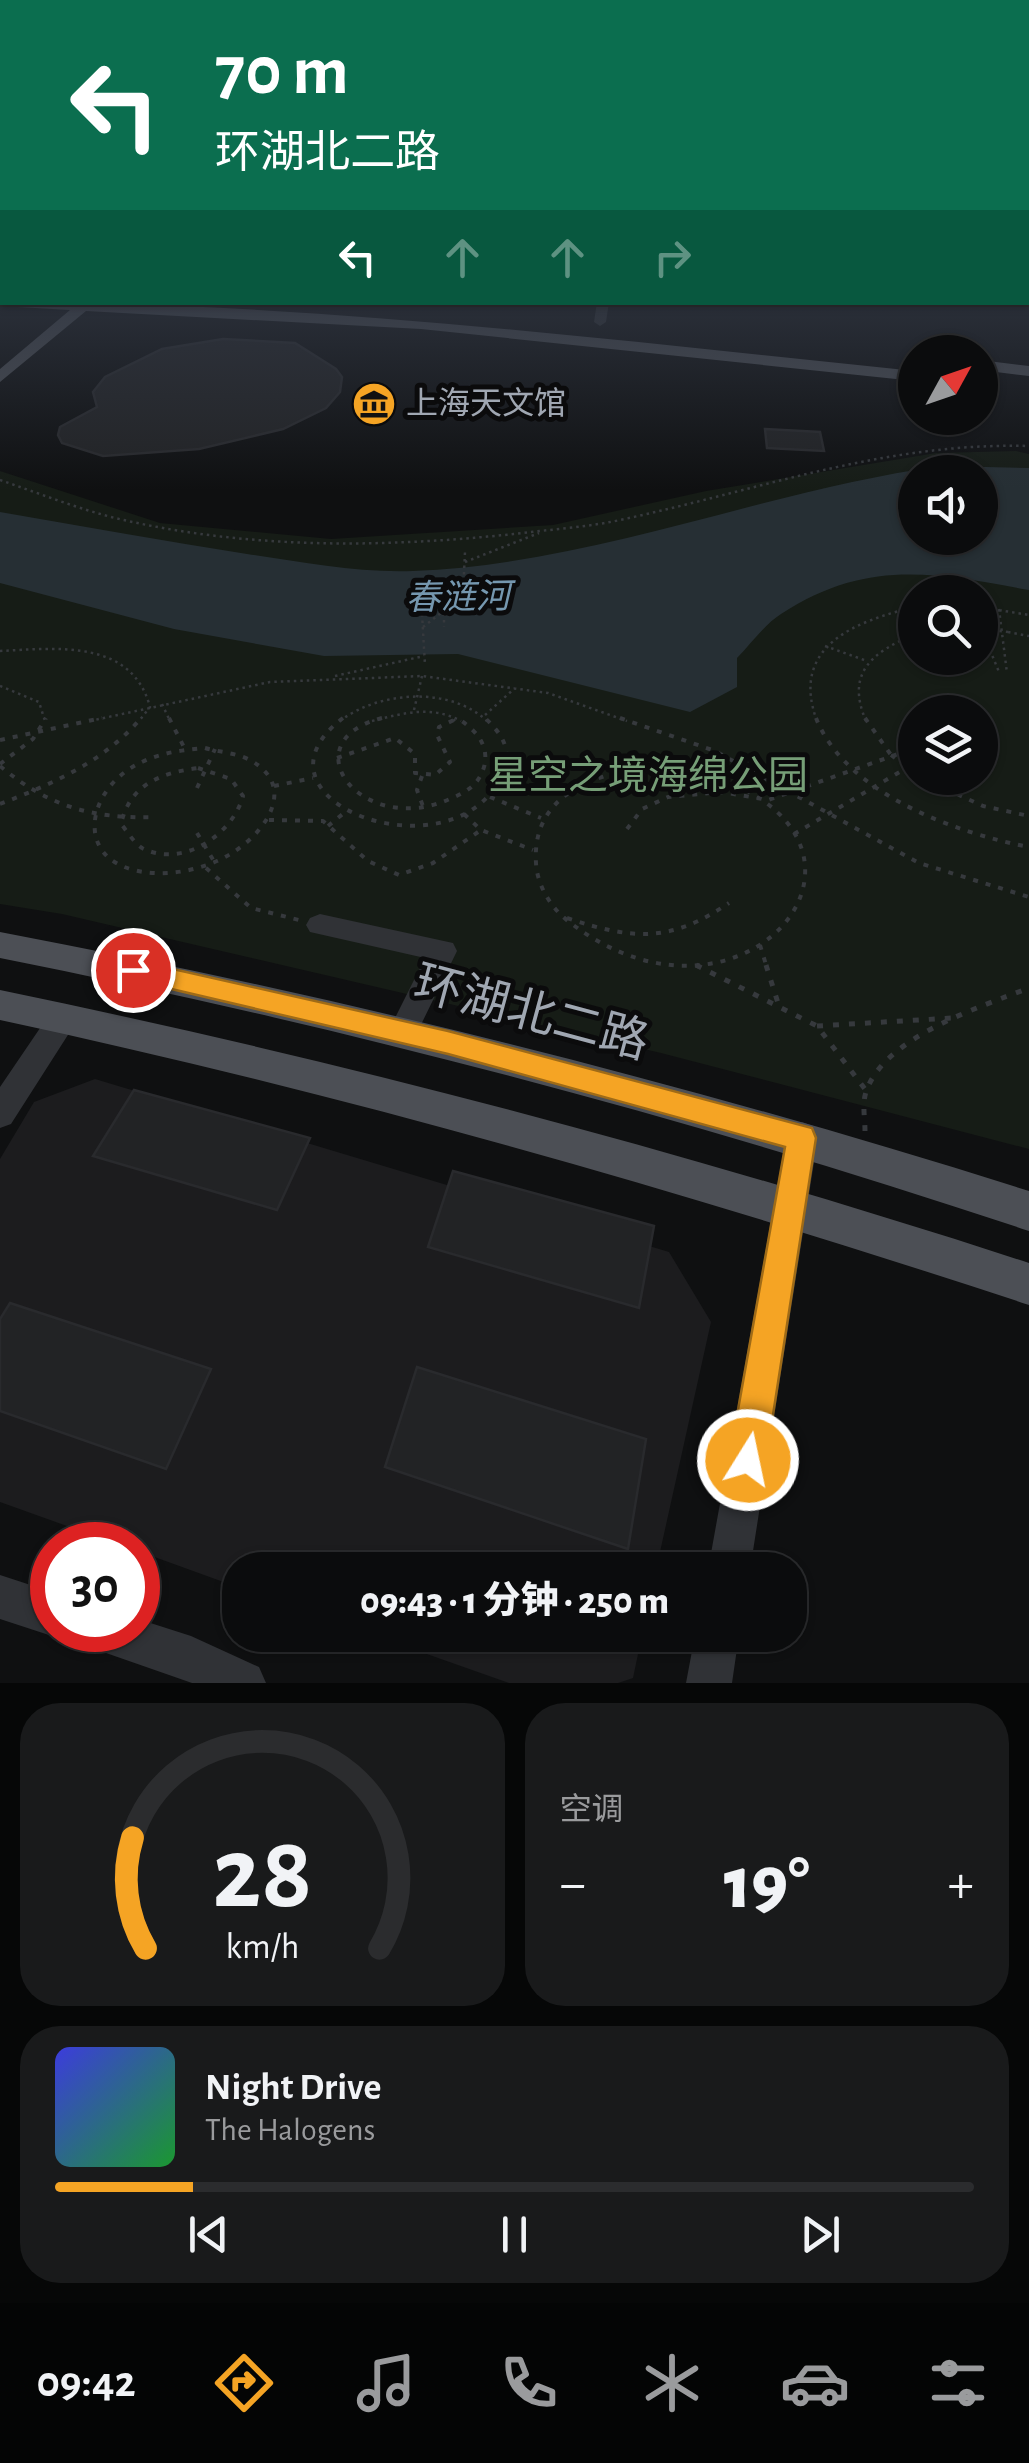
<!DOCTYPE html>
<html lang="zh">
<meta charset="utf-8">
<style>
:root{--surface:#0b0c0d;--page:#191a1b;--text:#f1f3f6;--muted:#9a9b9d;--line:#2b2c2e;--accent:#f5a424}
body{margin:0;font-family:"Alegreya Sans","Noto Sans SC",sans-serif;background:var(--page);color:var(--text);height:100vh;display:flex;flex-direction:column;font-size:38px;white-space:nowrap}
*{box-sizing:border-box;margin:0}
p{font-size:32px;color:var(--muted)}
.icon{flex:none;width:55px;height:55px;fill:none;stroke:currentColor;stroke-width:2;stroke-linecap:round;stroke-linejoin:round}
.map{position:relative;height:1683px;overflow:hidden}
.details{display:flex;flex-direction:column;gap:20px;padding:20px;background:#060707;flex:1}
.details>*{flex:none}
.banner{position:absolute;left:0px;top:0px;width:1030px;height:305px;box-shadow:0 2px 8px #0004,0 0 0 2px var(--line);background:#0b6e4f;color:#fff;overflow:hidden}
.needle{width:65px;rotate:50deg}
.controls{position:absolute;left:898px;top:335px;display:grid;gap:20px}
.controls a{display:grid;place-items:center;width:100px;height:100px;border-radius:50%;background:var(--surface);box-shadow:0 2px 8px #0004,0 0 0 2px var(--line);font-size:50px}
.speed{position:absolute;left:30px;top:1522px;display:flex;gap:20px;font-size:50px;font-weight:700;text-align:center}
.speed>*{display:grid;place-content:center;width:130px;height:130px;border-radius:50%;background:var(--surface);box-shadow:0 2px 8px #0004,0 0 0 2px var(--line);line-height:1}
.speed .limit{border:15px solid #d22;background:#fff;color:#111}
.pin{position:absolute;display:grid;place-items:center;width:85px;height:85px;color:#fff;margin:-42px;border:5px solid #fff;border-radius:50%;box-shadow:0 2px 10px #0007}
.me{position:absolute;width:110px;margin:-55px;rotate:10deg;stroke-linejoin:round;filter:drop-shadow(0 0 8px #0008)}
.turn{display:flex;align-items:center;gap:35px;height:210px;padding:0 50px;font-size:45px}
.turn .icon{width:130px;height:130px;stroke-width:2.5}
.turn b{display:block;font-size:70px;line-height:85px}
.lanes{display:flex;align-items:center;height:95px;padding:0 50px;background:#0003;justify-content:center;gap:50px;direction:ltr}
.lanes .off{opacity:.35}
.big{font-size:75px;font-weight:800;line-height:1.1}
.details .card{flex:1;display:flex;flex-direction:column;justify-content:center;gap:15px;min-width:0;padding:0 35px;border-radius:40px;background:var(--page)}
.details .dial{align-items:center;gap:0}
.dial svg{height:260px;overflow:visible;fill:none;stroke:var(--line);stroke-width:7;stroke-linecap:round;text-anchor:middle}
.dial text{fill:var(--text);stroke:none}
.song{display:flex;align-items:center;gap:30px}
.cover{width:120px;height:120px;border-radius:15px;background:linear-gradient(135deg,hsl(240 70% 55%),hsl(130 70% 35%))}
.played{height:10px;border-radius:5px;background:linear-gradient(90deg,var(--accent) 15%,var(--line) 15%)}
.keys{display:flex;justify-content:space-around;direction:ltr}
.heat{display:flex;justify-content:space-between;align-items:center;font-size:55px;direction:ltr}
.details .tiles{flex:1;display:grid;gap:20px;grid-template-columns:1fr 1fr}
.card:last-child{grid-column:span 2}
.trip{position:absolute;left:222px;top:1552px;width:585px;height:100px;border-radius:40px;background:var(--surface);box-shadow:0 2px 8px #0004,0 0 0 2px var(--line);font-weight:800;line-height:100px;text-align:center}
.tab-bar{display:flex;height:160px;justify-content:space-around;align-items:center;background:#040505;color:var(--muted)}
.tab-bar .icon{width:70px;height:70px}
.tab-bar .selected{color:var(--accent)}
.tab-bar b{font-size:45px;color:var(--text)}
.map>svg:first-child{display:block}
</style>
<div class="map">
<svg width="1029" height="1683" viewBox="0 0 1029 1683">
<rect width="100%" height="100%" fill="#0f1011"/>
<!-- built -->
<path fill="#1c1c1e" d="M 95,1079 L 669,1252 L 711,1322 L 656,1570 L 240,1570 L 240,1588 L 138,1551 L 138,1545 L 120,1545 L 0,1502 L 0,1159 L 34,1102 Z
M 373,1635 L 642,1635 L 633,1678 L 618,1683 L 509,1683 Z"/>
<!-- green -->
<path fill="#161c16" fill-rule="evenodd" d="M 1016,451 L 1029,454 L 1029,1149 L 661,1053 L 62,914 L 0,904 L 0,471 L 160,523 L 331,539 L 553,525 L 706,491 L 936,453 ZM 915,472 L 980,472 L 980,538 L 915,538 ZM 915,592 L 980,592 L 980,658 L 915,658 ZM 915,712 L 980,712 L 980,778 L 915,778 Z"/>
<!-- water -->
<path fill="#262f34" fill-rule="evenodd" d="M 941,466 L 1029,468 L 1029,590 C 935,573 867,558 781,614 C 765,624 751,644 737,658 L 737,687 L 690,712 L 458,654 L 324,656 L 174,629 L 0,583 L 0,512 C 82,526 165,541 247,554 C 302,562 357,573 413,571 C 594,564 763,491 941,466 ZM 915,472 L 980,472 L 980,538 L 915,538 Z"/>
<!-- building -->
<path fill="#222325" stroke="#292a2d" stroke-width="2.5" d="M 223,339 L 295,343 L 336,369 L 342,377 L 340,392 L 326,408 L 283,429 L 199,449 L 103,456 L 62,443 L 58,435 L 60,427 L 97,407 L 93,392 L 105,377 L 162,349 Z
M 765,429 L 820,432 L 824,451 L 767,448 Z
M 134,1090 L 310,1138 L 277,1210 L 93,1156 Z
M 453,1171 L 654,1226 L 639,1308 L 428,1247 Z
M 10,1303 L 211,1369 L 166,1469 L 0,1411 L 0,1319 Z
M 417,1367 L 646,1439 L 628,1549 L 385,1467 Z"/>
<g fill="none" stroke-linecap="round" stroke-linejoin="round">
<!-- path-far2 -->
<path stroke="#36393d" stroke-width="2.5" stroke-dasharray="2.5 4" stroke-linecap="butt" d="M 0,480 C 38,493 76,508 115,518 C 249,550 387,548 523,533 C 555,529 588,527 620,520 C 760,490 884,442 1029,446
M 465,562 L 539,533
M 444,581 L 444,627
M 463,594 L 465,552
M 444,595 L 463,579
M 980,607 L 1029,615
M 999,609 L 1007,673
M 422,614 L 425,665
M 980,626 L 999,672
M 423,627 L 442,612
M 1008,632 L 1029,636
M 825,646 L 867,661
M 0,651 C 57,648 132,639 150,707 L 139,721
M 335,676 L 424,656
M 0,686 L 39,702 L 45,721
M 162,704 L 170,721
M 414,710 L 422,676
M 485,715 L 515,688
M 90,721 L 270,682 L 422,676 L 548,693 L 627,721
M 340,721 C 379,691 450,686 487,721
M 372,721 C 404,713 431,705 461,721
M 453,721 L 456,719
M 817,721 C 789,646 856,621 915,607
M 866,721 C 845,672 873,652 915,634"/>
<!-- path-far1 -->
<path stroke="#36393d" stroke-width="4" stroke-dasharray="5 8" stroke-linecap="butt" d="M 169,718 L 185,749
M 343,718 C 235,800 451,880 501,777 C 513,751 504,736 485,718
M 382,718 C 288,742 362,840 452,798 C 467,792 479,784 484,767 C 490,745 475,729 457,718
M 620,718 L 715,751 L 919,863 L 1029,897
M 816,718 C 846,794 956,833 1029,847
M 865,718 L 891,755
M 0,740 L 102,718
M 205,748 C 219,752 237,753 250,760 C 304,790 257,844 217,861 C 192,872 161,877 134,870 C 80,857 86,801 125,772 C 148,755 177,750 205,748 Z
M 337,758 L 395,738 L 415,754 L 415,773 L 435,775 L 450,762 L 437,735 L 439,727 L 456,719
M 0,764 L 33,739 L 46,718
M 672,765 C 939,820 752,1065 568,921 C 551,908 537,885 536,863 C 531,786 611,769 672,765 Z
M 0,766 C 48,806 92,819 154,817
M 198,768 L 231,779 L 243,796 C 233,834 183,869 142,848 C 134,843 127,831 121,824 C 130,784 161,773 198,768 Z
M 422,776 L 417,790 L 424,809
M 922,778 L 983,806 L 1029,816
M 274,786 L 313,778
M 197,788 L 215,749
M 490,797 L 541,818
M 0,804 C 52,784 104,762 141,718
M 464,814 L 481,830 L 533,850
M 269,820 L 323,821 L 368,861 L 399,875 L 433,863 L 481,830
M 328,826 L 344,813
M 627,829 L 642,809 L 668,797 L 722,792 L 768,800 L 915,748
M 197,833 L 215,863
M 794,834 L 915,763
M 206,868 L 251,908 L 299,920
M 567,918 C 633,940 670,943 729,903
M 760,945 L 767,968
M 696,965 L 701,968"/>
<!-- path -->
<path stroke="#36393d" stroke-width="5" stroke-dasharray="6 10" stroke-linecap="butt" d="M 696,965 L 817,1026 L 865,1089
M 766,965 L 778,1003
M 817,1026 L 952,1018
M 865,1131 C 865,1118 862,1104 866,1092 C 884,1037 980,1007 1029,988"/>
<!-- minor -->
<path fill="#303236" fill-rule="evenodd" d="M 1029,296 L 1029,304 L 1024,302 L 1028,302 Z
M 597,302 L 609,302 L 606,322 L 600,326 L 594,322 Z
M 320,914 L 453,943 L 457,951 L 413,1041 L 403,1045 L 393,1041 L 388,1032 L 425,958 L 310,932 L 306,925 L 310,918 Z
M 63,1006 L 73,1009 L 78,1018 L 73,1027 L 11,1124 L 0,1128 L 0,1087 L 53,1009 Z
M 802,1122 L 813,1126 L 818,1137 L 750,1570 L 708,1570 L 786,1137 L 791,1126 Z
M 0,1575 L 52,1592 L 52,1630 L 66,1630 L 52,1636 L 0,1619 Z
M 138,1619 L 191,1636 L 259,1667 L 266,1683 L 192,1683 L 86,1646 L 80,1630 L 138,1630 Z
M 695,1635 L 739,1635 L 732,1683 L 686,1683 Z"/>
<!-- major -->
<path fill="#4c4f55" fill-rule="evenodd" d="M 0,298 L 2,302 C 307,302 612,340 915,371 L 915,381 L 421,329 L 86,311 L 0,382 L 0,369 L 70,310 L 0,306 Z
M 980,360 L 1029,366 L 1029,376 L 980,370 Z
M 0,932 C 349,998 691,1084 1029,1191 L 1029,1231 C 691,1118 349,1028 0,958 Z
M 0,990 C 348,1062 691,1153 1029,1263 L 1029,1305 C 690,1193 349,1095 0,1020 Z"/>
<!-- path-bridge-far1 -->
<path stroke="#36393d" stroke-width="2.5" stroke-dasharray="2.5 4" stroke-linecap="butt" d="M 980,629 L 1008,632"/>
<!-- path-bridge -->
<path stroke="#36393d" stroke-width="4" stroke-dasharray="5 8" stroke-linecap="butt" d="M 891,755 L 915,773"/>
</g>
<!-- sky -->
<linearGradient id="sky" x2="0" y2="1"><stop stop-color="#080909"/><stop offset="0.52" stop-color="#313743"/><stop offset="1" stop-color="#313743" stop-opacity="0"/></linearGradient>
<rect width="1029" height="490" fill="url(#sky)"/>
<!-- route -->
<path fill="#f5a424" stroke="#9f6b17" stroke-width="2.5" d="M 133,960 L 448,1031 L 812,1128 L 816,1138 L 766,1460 L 761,1473 L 748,1479 L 735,1473 L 729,1460 L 785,1147 L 448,1054 L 133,980 L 124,977 L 120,970 L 124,963 Z"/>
<!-- icons -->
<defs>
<g id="museum-disc" transform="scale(2.25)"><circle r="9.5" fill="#f5a424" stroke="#0b0b0c"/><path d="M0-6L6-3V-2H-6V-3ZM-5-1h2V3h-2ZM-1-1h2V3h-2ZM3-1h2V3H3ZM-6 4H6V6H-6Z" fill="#111"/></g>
</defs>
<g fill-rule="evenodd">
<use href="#museum-disc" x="374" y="404"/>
</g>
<g text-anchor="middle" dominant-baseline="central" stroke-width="10" stroke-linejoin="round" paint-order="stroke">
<!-- far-poi labels -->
<g font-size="32" fill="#a0a7b2" stroke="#0b0b0c" text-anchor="start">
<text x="406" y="404">上海天文馆</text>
</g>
<!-- far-water labels -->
<g font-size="35" font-style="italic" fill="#7597af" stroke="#0b0b0c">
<text transform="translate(458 598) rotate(-1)">春涟河</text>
</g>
<!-- park labels -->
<g font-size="40" fill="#769e77" stroke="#0b0b0c">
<text x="648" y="777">星空之境海绵公园</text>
</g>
<!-- near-street labels -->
<g font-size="48" fill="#a0a7b2" stroke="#0b0b0c">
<text transform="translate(531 1014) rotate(15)">环湖北二路</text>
</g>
</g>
</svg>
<div class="controls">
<a><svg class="needle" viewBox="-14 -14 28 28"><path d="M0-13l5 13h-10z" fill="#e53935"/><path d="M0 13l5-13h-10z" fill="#9a9b9d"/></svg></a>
<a><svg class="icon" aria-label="sound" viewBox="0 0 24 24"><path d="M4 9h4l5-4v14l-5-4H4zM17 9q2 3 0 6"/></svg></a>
<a><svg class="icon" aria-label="search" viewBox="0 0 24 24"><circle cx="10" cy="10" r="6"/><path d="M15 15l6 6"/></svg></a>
<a><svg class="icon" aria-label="layers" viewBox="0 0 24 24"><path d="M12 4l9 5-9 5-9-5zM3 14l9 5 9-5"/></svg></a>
</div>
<div class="speed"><div class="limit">30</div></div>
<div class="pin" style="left:133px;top:970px;background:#d93025"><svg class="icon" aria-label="arrive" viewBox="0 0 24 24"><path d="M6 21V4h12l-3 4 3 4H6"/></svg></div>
<svg class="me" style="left:748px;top:1460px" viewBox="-20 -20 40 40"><circle r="17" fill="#f5a424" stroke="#fff" stroke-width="3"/><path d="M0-11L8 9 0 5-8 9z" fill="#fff"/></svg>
<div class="trip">09:43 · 1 分钟 · 250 m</div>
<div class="banner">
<div class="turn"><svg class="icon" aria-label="left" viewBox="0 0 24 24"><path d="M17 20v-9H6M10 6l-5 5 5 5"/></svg><div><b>70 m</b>环湖北二路</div></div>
<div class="lanes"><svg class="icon" aria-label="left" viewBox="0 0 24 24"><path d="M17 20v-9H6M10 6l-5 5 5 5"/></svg><svg class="icon off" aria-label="ahead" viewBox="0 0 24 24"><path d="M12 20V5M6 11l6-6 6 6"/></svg><svg class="icon off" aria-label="ahead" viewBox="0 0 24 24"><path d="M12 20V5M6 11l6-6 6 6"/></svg><svg class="icon off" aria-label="right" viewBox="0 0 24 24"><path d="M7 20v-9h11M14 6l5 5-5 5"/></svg></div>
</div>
</div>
<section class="details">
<div class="tiles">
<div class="card dial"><svg viewBox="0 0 100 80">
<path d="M14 69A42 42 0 1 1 86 69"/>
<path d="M14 69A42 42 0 0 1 10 35" stroke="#f5a424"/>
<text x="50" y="56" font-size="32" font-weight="700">28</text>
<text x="50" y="72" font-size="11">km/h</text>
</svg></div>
<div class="card"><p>空调</p>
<div class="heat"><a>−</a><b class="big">19°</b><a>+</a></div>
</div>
<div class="card">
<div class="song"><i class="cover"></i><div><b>Night Drive</b><p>The Halogens</p></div></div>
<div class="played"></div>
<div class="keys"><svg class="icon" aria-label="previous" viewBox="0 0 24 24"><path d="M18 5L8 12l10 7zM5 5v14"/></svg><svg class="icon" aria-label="pause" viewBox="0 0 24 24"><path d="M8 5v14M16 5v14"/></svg><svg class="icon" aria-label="next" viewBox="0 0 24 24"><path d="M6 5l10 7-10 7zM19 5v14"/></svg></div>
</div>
</div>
</section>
<nav class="tab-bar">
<b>09:42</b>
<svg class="icon selected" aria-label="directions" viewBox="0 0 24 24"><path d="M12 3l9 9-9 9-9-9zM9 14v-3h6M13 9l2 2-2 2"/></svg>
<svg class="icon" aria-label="music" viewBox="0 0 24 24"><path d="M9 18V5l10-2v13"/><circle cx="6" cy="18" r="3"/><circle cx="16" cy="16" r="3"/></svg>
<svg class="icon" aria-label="phone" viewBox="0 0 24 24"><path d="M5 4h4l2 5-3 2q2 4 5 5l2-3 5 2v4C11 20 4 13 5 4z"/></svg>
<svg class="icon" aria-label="climate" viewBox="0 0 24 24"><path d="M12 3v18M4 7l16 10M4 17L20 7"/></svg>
<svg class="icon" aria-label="car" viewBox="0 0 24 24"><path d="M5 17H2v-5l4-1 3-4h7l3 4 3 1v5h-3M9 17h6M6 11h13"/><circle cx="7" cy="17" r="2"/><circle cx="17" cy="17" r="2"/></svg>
<svg class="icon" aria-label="filters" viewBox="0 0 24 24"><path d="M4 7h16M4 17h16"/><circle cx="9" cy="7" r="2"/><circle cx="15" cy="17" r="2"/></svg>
</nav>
